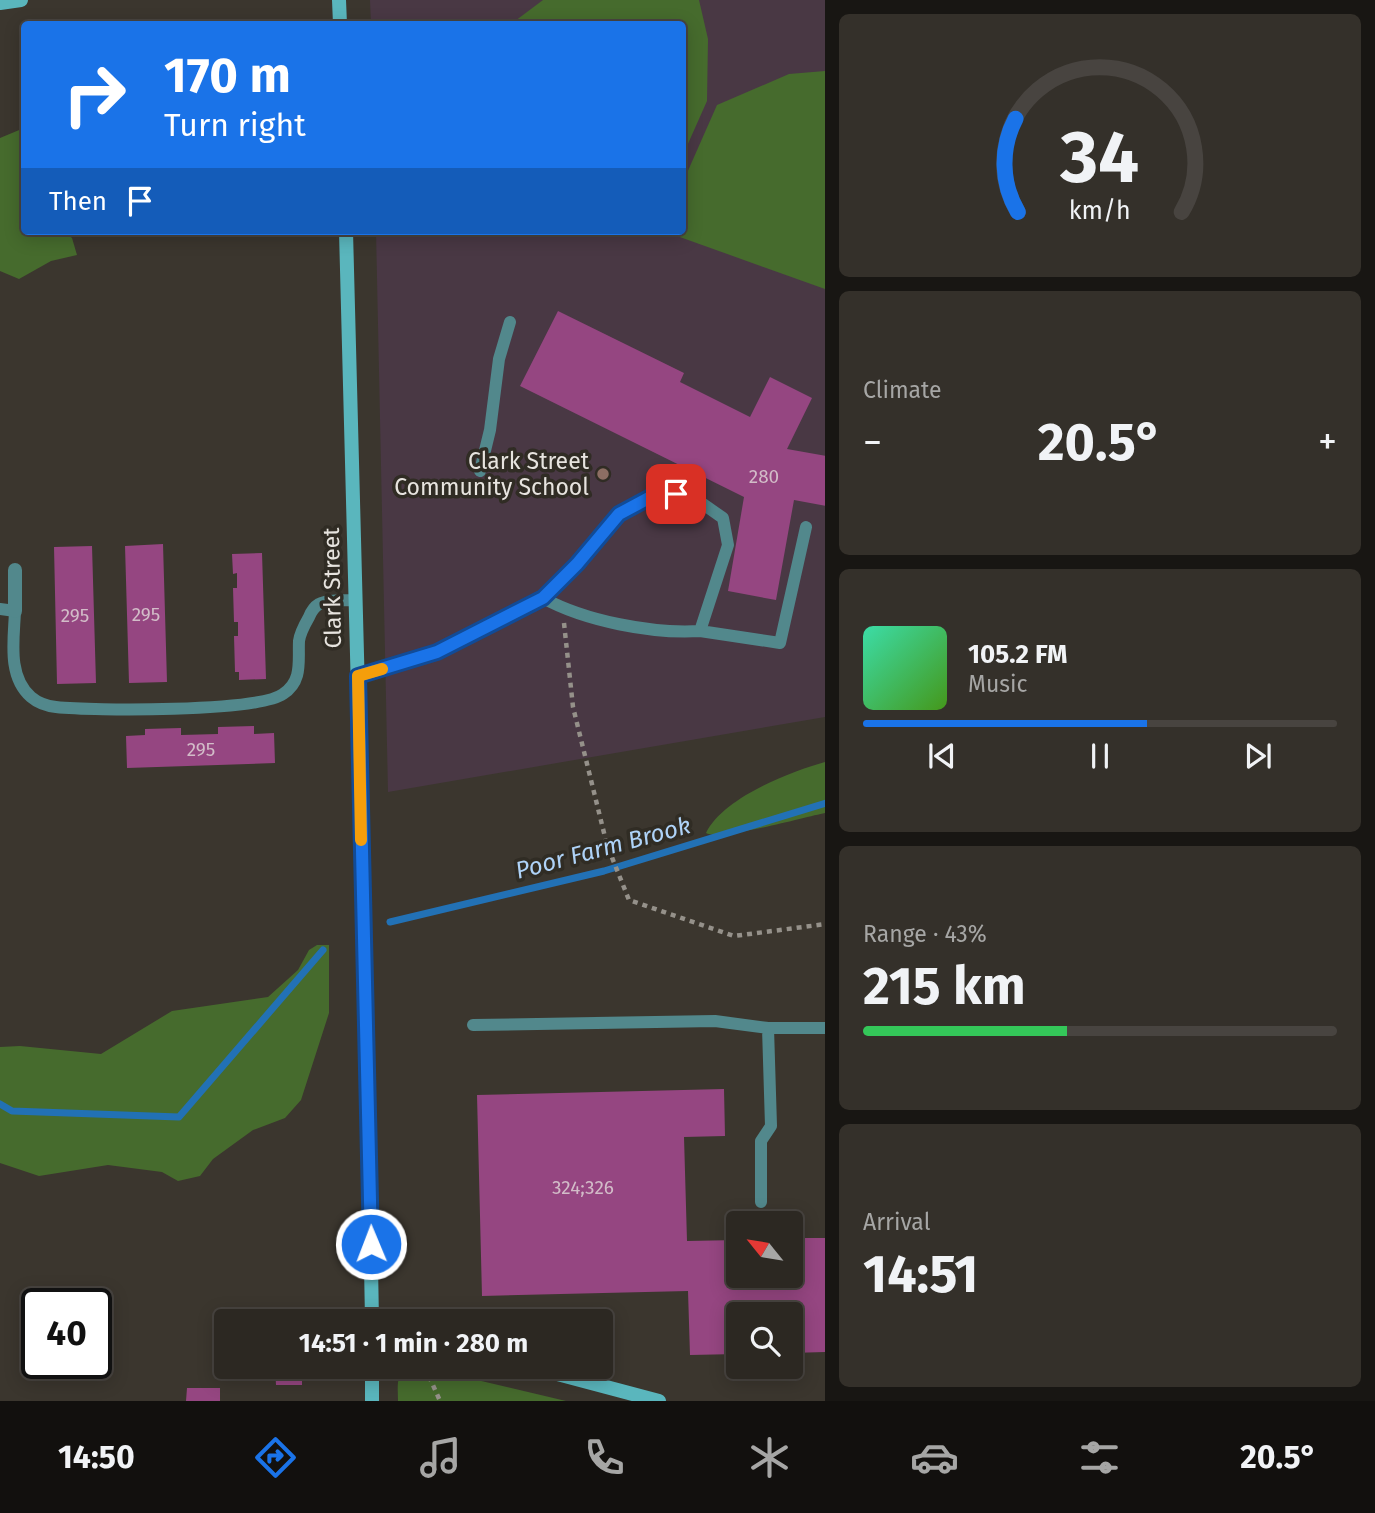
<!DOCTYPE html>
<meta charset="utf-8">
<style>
:root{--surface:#2c2822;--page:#34302a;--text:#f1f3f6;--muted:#a6a6a5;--line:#484440;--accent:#1a73e8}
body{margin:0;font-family:"Fira Sans",sans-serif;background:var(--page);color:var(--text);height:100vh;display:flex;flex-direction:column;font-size:26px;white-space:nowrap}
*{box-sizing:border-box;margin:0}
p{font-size:23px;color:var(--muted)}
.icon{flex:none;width:38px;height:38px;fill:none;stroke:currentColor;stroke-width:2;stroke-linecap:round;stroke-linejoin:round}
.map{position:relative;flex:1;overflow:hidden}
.drawer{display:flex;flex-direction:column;gap:14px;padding:14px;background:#181613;width:550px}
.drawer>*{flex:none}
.guide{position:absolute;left:21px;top:21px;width:665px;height:214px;border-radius:7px;box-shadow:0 4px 18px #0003,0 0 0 2px var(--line);background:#1a73e8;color:#fff;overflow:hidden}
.needle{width:46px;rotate:300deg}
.buttons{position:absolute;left:726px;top:1211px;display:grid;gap:14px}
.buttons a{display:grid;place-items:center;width:77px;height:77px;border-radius:7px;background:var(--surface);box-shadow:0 4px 18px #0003,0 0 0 2px var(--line);font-size:35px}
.speed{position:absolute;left:21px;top:1288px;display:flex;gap:14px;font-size:35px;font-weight:700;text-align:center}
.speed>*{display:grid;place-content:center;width:91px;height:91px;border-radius:50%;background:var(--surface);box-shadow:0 4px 18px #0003,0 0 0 2px var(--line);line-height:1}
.speed .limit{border:4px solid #111;border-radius:10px;background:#fff;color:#111}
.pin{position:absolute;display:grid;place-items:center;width:60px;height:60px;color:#fff;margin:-30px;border-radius:14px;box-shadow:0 4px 10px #0006}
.me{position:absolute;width:77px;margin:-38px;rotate:359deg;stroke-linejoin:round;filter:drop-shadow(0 0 5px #0008)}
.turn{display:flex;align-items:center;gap:24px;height:147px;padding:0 28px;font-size:32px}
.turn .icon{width:91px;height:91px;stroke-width:2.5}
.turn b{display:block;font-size:49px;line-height:60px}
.then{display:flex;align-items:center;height:66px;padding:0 28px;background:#0003;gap:14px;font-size:26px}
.big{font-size:52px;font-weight:700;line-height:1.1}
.drawer .widget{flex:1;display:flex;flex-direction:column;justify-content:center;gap:10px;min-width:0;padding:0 24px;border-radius:10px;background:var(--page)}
.drawer .dial{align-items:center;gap:0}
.dial svg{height:182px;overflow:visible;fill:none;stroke:var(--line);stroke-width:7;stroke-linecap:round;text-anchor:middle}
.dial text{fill:var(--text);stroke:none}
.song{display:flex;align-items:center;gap:21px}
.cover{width:84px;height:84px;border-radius:10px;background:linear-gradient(135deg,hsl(160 70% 55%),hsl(100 70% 35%))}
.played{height:7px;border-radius:4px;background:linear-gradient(90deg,var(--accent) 60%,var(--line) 60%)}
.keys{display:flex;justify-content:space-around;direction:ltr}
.heat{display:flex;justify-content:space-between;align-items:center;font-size:38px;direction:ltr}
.charge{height:10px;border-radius:5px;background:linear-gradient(90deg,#34c759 43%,var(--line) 0)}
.trip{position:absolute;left:214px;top:1309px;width:399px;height:70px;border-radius:7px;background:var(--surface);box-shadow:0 4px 18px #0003,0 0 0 2px var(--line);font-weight:700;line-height:70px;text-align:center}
.menu{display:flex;height:112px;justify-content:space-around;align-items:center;background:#12100e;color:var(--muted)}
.menu .icon{width:49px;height:49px}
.menu .current{color:var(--accent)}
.menu b{font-size:32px;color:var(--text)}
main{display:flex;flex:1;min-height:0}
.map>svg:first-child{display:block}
</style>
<main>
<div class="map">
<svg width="826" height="1401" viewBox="0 0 826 1401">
<rect width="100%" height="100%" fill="#3b362e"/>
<!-- education -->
<path fill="#493844" d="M 370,0 L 825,0 L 825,717 L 388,792 L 376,231 L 682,231 L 682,24 L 371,24 Z"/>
<!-- green -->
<path fill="#466b2d" d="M 543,0 L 699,0 L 708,39 L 707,101 L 683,155 L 682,24 L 511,24 Z
M 825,71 L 825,289 L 663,231 L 682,231 L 683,182 L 717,105 L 789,74 Z
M 24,128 L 24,231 L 64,231 L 72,238 L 77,255 L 51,261 L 19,279 L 0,271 L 0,138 Z
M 825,762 L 825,813 C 805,817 719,841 706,833 C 723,798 789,772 825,762 Z
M 317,945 L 329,945 L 329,1013 L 301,1100 L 285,1118 L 253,1130 L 213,1159 L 200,1176 L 178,1181 L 162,1172 L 108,1165 L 39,1176 L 0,1163 L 0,1047 L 20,1046 L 101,1054 L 172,1011 L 268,997 L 298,970 L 309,950 Z
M 408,1367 L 422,1367 L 566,1401 L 398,1401 C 398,1387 395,1375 408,1367 Z"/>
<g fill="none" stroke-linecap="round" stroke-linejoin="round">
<!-- stream -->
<path stroke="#2271b5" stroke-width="7" d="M 390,922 L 604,871 L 826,803
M 0,1104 L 12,1111 L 179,1117 L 323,950"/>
</g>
<!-- building -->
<path fill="#954681" d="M 558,311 L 684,373 L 680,382 L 750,417 L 770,377 L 812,398 L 787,449 L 826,456 L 826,506 L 794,500 L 776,600 L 728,591 L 744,497 L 520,386 Z
M 163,544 L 167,682 L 129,683 L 125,546 Z
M 92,546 L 96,683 L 57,684 L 54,547 Z
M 262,553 L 266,679 L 239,680 L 239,672 L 235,672 L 234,636 L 238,636 L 238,622 L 234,622 L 233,588 L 237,588 L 237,573 L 233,574 L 232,554 Z
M 254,726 L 254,734 L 274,733 L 275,763 L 127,768 L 126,736 L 145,735 L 145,729 L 181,728 L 181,735 L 218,734 L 218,727 Z
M 724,1089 L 725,1136 L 684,1137 L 687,1241 L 738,1240 L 738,1276 L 791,1276 L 791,1238 L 826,1238 L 826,1352 L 791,1353 L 791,1314 L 738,1314 L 738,1354 L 690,1355 L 688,1291 L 482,1296 L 477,1095 Z
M 275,1367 L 302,1367 L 302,1385 L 276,1385 Z
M 187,1388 L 220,1388 L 220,1401 L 186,1401 Z"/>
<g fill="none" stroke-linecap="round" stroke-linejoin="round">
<!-- path -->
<path stroke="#95918a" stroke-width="4.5" stroke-dasharray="5 5" stroke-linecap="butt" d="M 564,623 L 573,707 L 607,845 L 629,900 L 734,936 L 826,924
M 425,1367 L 440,1401"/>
<!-- lane -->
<path stroke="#52888c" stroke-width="12" d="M 480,471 L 490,430 L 499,359 L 510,322
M 0,609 L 15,611 C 14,639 7,676 31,697 C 38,703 47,706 56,707 C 92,711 258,712 283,694 C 303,681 298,661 299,641 C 300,633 305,624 309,617 C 311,612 314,607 319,604 C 328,599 344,601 355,600
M 700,631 L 780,643 L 806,527
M 357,676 L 437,652 L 543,598 L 577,564 L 619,514 L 660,492 L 693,497 L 723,518 L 728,545 L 700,631 C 652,634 585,621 543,598
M 473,1025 L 715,1021 L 768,1028 L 826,1028
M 761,1202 L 761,1141 L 771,1126 L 768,1028"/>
<!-- street -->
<path stroke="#52888c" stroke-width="14" d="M 15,611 L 15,570"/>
<!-- secondary -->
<path stroke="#5ab6bd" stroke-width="14" d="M 339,0 L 340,24
M 0,3 L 21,0
M 346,231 L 367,1039 L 372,1321
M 372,1367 L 372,1401
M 531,1367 L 659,1401"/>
</g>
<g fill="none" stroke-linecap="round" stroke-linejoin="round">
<!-- route casing -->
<g stroke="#114b97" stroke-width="18">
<path id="route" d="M 371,1244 L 358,676 L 437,652 L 543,598 L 577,564 L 619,514 L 660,492 L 676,494"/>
</g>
<!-- route -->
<use href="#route" stroke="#1a73e8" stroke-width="12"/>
<!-- slow -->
<path stroke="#f59e0b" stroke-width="12" d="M 361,840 L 358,676 L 382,669"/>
</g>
<!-- markers -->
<circle fill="#8d6e63" stroke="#302c24" stroke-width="2.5" cx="603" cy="474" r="7"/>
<g text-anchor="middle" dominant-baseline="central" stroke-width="7" stroke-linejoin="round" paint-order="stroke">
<!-- number labels -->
<g font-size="19" fill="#d2bcc8">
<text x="764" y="476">280</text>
<text x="146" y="614">295</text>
<text x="75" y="615">295</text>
<text x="201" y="749">295</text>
<text x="583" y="1187">324;326</text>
</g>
<!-- poi labels -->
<g font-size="23" fill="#e7e4df" stroke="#302c24" text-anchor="end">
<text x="589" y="461">Clark Street<tspan x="589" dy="26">Community School</tspan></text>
</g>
<!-- street labels -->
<g font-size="23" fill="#e7e4df" stroke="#302c24">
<text transform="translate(332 588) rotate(-91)">Clark Street</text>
</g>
<!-- water labels -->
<g font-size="24" font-style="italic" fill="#afd3f8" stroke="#302c24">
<text transform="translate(603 848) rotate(-15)">Poor Farm Brook</text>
</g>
</g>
</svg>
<div class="buttons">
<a><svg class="needle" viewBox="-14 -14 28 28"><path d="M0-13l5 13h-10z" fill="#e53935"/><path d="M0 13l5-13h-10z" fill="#a6a6a5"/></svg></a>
<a><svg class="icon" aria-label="search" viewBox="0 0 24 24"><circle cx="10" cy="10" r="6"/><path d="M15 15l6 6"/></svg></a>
</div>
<div class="speed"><div class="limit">40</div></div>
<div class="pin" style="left:676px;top:494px;background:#d93025"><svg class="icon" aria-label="arrive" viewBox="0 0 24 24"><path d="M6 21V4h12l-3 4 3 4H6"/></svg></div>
<svg class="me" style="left:371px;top:1244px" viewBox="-20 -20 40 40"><circle r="17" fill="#1a73e8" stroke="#fff" stroke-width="3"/><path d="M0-11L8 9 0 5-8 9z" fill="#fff"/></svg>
<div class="trip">14:51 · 1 min · 280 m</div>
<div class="guide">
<div class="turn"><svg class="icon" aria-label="right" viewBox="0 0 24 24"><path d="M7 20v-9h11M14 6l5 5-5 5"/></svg><div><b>170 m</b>Turn right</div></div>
<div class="then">Then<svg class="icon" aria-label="arrive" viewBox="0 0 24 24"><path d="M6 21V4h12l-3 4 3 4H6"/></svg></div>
</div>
</div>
<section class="drawer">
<div class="widget dial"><svg viewBox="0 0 100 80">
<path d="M14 69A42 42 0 1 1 86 69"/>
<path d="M14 69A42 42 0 0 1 13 28" stroke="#1a73e8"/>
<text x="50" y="56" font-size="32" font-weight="700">34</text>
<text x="50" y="72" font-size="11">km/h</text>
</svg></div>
<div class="widget"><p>Climate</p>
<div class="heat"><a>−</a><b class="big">20.5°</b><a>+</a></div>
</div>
<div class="widget">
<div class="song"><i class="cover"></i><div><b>105.2 FM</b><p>Music</p></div></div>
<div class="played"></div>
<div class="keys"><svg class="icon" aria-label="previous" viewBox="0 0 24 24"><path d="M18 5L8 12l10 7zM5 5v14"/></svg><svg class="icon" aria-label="pause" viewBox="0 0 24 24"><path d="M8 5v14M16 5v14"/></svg><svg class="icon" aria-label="next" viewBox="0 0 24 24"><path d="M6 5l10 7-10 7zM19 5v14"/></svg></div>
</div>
<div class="widget"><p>Range · 43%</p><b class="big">215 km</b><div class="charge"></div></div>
<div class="widget"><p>Arrival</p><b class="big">14:51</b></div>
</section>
</main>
<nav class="menu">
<b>14:50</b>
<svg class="icon current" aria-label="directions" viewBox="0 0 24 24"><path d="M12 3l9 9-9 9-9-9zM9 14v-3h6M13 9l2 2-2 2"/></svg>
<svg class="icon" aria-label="music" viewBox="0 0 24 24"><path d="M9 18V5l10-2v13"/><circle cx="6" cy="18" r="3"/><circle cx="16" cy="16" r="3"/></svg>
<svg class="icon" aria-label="phone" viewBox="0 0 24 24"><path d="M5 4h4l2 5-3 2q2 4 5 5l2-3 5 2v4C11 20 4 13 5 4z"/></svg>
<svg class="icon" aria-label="climate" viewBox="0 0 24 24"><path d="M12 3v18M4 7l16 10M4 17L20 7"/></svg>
<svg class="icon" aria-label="car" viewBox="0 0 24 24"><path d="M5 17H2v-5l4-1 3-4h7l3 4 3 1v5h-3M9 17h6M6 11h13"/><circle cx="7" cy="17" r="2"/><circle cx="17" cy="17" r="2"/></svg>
<svg class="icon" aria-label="filters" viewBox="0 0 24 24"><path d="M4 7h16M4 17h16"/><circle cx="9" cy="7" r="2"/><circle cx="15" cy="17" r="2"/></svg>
<b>20.5°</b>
</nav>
